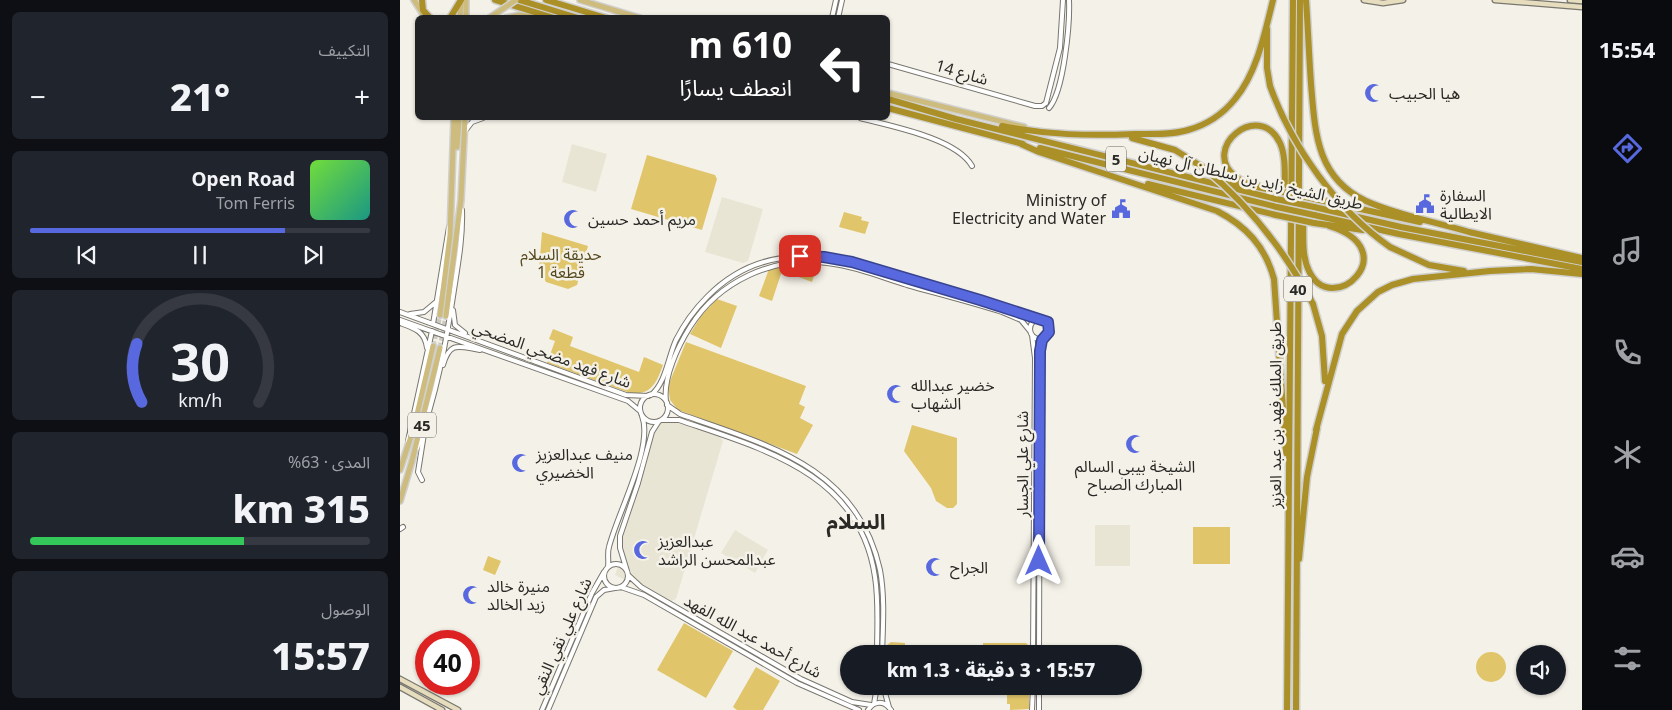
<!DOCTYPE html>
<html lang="ar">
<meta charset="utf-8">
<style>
:root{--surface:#171b24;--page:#20242c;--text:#f1f3f6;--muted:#9ea1a6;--line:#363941;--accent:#5869df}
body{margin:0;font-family:"Noto Sans","Noto Sans Arabic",sans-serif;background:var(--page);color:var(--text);direction:rtl;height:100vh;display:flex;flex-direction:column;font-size:19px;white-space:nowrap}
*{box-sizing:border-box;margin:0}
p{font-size:16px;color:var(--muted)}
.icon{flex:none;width:28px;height:28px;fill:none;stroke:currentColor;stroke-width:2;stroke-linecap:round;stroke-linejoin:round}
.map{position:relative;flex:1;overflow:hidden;direction:ltr}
.drawer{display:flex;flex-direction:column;gap:12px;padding:12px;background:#0d0f14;width:400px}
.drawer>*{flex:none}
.hud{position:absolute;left:15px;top:15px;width:475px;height:105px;border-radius:8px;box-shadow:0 1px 4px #0004;direction:rtl;background:#202124;color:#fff;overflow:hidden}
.controls{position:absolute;left:1116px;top:645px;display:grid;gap:10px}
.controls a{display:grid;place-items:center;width:50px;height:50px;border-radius:50%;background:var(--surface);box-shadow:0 1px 4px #0004;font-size:25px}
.speed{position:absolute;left:15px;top:630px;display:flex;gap:10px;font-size:25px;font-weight:700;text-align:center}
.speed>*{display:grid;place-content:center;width:65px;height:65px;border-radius:50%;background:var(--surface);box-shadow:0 1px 4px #0004;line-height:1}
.speed .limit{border:8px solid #d22;background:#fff;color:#111}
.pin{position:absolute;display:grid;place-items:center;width:42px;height:42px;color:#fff;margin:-21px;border-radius:10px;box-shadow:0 2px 8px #0006}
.me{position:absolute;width:55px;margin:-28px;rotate:0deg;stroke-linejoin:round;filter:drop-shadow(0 0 4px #0008)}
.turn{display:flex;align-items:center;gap:18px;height:105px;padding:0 15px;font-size:22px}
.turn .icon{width:65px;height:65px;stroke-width:2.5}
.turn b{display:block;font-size:35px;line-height:42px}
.big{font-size:38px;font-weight:800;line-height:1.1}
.drawer .tile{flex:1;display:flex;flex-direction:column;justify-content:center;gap:8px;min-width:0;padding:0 18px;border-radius:8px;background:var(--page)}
.drawer .dial{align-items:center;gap:0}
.dial svg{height:130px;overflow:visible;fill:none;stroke:var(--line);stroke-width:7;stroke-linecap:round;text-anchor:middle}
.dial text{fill:var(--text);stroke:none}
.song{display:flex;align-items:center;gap:15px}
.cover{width:60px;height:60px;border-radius:8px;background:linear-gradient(135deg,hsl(100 70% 55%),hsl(170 70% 35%))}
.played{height:5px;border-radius:2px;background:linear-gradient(90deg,var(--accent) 75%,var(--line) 75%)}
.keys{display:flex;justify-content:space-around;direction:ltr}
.heat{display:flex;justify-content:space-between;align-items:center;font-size:28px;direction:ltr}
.charge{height:8px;border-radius:4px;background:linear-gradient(90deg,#34c759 63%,var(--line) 0)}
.trip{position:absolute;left:440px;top:645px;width:302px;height:50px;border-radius:25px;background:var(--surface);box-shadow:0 1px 4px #0004;font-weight:800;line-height:50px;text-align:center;direction:rtl}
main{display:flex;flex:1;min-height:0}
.tabs{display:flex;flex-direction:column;width:90px;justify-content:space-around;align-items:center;background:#090b0e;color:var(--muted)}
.tabs .icon{width:35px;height:35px}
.tabs .selected{color:var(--accent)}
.tabs b{font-size:22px;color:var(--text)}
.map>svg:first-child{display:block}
</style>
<main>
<nav class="tabs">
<b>15:54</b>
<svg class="icon selected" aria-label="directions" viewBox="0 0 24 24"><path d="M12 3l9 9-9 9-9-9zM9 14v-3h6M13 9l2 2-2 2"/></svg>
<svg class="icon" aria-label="music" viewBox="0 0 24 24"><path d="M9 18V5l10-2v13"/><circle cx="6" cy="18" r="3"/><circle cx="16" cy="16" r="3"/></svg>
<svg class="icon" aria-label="phone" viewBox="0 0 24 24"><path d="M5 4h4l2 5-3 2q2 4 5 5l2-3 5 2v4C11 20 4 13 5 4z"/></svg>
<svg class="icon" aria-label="climate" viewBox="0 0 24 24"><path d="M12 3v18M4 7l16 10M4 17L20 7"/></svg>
<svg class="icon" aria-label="car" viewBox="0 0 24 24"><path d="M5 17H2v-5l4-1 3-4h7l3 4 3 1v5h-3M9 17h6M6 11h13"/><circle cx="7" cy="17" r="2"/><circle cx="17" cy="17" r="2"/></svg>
<svg class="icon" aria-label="filters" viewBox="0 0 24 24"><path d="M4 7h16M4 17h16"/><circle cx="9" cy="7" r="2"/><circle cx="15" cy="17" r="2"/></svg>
</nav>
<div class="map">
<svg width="1182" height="710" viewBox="0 0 1182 710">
<rect width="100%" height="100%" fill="#f4f1e8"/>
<!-- built -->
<path fill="#e9e5d5" d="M 172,144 L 207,154 L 196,192 L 162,182 Z
M 322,197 L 363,209 L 348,261 L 343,263 L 305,252 Z
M 267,420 L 276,421 L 319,436 L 323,441 L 276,599 L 269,602 L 215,575 L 222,556 L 222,538 L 239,489 L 252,431 L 256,426 Z
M 695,525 L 730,525 L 730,566 L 695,566 Z
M 335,530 L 368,550 L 355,573 L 321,553 Z"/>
<!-- green -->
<path fill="#e0c56b" d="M 247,155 L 315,175 L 317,179 L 302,230 L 231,209 Z
M 444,212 L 462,217 L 461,220 L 469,222 L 465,234 L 439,227 Z
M 142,232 L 188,246 L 177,285 L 168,289 L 146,282 L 139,269 Z
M 401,264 L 418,264 L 412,282 L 382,271 L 372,301 L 359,296 L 369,269 Z
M 317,299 L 337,306 L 321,348 L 290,334 L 301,316 Z
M 153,329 L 173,337 L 170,346 L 239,372 L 244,357 L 263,365 C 257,382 251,396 230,393 L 147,363 L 155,341 L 149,339 Z
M 286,342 L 406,386 L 399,404 L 405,407 L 400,418 L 413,425 L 397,454 L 278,410 L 270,400 L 268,386 Z
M 512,425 L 557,438 L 557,504 L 553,508 L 547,508 L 536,501 L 531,488 L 504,451 Z
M 793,527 L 830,527 L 830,564 L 793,564 Z
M 88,556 L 101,561 L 95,575 L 83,570 Z
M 284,623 L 333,651 L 306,698 L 257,670 Z
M 491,642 L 505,643 L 505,654 L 487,654 L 487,645 Z
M 583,643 L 626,643 L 630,647 L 630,654 L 583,654 Z
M1076 667a15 15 0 1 1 30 0a15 15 0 1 1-30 0Z
M 356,667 L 380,681 L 363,710 L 337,710 L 333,707 Z
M 607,686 L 629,686 L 629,709 L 610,710 L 610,704 L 607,704 Z"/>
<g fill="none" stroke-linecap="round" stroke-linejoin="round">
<!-- primary-tunnel -->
<path stroke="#ccc9c1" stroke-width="5" stroke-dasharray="5 2.5" stroke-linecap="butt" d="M 33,346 L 40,315
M 40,348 L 46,316"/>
<!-- tertiary casing -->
<g stroke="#78766e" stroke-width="6">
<path id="tertiary" d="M 432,18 L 436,0
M 438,18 L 442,0
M 488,64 L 635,106 L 642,106 L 646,103
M 646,103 L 660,48 L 663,0
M 649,108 C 664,91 670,23 669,0
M 460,118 C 490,126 556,138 572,166
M 65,131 L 72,122 L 83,118
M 53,310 L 55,325 L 65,333
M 0,312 L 226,395 L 248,396
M 10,314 L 24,312 L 36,302
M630 329a10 10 0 1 1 20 0a10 10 0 1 1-20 0Z
M 0,320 L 228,401 L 240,411
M 0,323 C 14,328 25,331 27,348
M 33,324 L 49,227
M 632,335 L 635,358 L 633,654
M 43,365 C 50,340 60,347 80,350
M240 408a14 14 0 1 1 28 0a14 14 0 1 1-28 0Z
M 251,395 C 266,383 268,357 276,340 C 284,324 294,310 307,297 C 372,231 446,261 521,283 C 560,294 599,305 637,319
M 266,401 C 263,378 278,346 290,327 C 319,281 373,256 427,263 C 454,266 481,277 507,285 C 539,294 571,302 602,312 L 621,320 L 630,331
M 267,405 L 280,414 C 367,445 457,466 480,570 C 485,597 483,626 482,654
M 262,420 L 279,420 C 363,449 460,473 475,577 C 479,602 477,629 477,654
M 8,441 L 32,331
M 17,448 C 36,397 46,344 54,290 C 58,264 63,237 62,210
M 22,480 L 18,472 L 24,434
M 0,529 L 3,527
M204 576a12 12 0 1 1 24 0a12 12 0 1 1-24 0Z
M 208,567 C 209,560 207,553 209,547 C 217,514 254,447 242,416
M 227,571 L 220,548 L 220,536 L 238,483 L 252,432 L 259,421
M 228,575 L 241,587 L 401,679 L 452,702 L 471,705
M 221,587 L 244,595 L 397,683 L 459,710
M 639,654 L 640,351 L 644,338
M 483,686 L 489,707
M 639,686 L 639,710
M 474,704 L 477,686
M 142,710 L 192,593 L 204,572
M 148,710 L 196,597 L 204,590 L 215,588
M 468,710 C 474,701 484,700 491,710
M 632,710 L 633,686"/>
</g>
<!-- secondary casing -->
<g stroke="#78766e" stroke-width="7">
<path id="secondary" d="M 964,0 L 983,3 L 1003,0
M 1095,0 L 1182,7
M 1170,0 L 1182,1
M 0,679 L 58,710
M 0,687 L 42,710"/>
</g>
<!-- primary casing -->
<g stroke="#d0d0cf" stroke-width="8">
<path id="primary" d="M 14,0 L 23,14
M 180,0 L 240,18
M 60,18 L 61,0
M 66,18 L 66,0
M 106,18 L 120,15 L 140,18
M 488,93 L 624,127
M 57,147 L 59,118
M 40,315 L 50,235 L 54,118
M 46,316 L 61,200 L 65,118
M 0,470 L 14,427 L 33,346
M 0,501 L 12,461 L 40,348"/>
</g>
<!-- motorway casing -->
<g stroke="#d0d0cf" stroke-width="9">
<path id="motorway" d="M 22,0 L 23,10 L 30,18
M 95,0 L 154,18
M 119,0 L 178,18
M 146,0 L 206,18
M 906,0 C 908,28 909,56 911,84 C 915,131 916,178 966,201 C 999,216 1037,222 1072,233
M 50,18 L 61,0
M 867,29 L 867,68 L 870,86
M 488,99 L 556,119 L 876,199
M 488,108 L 623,144
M 602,126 C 648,135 688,136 735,134 C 752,134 771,135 788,130 C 806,125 823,114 835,99 C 857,73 865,32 873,0
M 732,138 L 775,150 L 804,168
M 621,144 L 639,152 L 817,211 C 846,226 865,246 874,279 L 886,453
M 640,148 L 877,207
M 817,180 L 844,185
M 748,184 L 876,215
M 857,187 L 878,191
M 861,187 C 853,185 843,183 836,177 C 799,149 859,99 880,143 C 887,158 884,180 885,197
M 915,199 L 1020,222
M 914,207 L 1001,227 L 1182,262
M 914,215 L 999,234 L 1182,269
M 903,218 C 904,234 901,255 909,271 C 932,320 1007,250 929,226
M 914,223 L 963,230
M 1069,232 L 1182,258
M 990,247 L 1029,265 L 1064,271
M 913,304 L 922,336 L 925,381
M 916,430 L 942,334 L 957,311 L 978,292 L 992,285 L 1013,279 L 1090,271 L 1131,269 L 1182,274
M 899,559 L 907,477 L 917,428
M 887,710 L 893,0
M 896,710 L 900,0"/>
</g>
<!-- tertiary -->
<use href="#tertiary" stroke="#fff" stroke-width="4"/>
<!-- secondary -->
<use href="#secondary" stroke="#e6ddbe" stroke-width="4.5"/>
<!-- primary -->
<use href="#primary" stroke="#cdbc7d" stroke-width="5"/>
<!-- motorway -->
<use href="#motorway" stroke="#ab8f27" stroke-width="6"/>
<!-- primary-bridge casing -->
<g stroke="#d0d0cf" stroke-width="8" stroke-linecap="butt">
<path id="primary-bridge" d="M 89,18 L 116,0"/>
</g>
<!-- motorway-bridge casing -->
<g stroke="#d0d0cf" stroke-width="9" stroke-linecap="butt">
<path id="motorway-bridge" d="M 870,86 C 892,147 937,210 990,247
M 804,168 C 850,206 885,251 913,304
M 878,191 L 915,199
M 876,199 L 914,207
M 877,207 L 914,215
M 876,215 L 914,223"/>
</g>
<!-- primary-bridge -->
<use href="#primary-bridge" stroke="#cdbc7d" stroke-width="5"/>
<!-- motorway-bridge -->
<use href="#motorway-bridge" stroke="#ab8f27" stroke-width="6"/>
</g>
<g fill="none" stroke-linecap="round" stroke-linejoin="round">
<!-- route casing -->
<g stroke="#394491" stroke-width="12">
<path id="route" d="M 400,256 L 424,257 L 452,262 L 580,300 L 648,322 L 649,332 L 642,340 L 640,351 L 639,561"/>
</g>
<!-- route -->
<use href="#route" stroke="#5869df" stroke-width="9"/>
</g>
<!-- icons -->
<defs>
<g id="mosque-bare" transform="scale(1.5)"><path d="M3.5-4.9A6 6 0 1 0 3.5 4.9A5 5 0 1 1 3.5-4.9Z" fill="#5869df" stroke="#f4f1e8" stroke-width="2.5" paint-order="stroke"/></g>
<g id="civic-bare" transform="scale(1.5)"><path d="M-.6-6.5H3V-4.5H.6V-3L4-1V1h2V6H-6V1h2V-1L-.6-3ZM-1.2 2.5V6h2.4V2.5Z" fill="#5869df" stroke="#f4f1e8" stroke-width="2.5" paint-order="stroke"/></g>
</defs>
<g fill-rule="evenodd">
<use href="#mosque-bare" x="974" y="93"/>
<use href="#civic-bare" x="1025" y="204"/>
<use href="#civic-bare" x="721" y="209"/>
<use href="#mosque-bare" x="173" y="219"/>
<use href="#mosque-bare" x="496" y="394"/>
<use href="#mosque-bare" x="735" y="444"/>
<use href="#mosque-bare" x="121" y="463"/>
<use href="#mosque-bare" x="243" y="550"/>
<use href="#mosque-bare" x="535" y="567"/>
<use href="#mosque-bare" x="72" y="595"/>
</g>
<g text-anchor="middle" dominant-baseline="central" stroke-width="5" stroke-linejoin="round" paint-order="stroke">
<!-- shield labels -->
<g fill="#f4f1e8" stroke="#676560" stroke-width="1">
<rect x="706" y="146.5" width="20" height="25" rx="4"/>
<rect x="884" y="276.5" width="28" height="25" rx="4"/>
<rect x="8" y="412.5" width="28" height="25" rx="4"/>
</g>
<g font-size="15" font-weight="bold" fill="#2a2926">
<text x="716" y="159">5</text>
<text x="898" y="289">40</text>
<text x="22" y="425">45</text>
</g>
<!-- street labels -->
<g font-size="16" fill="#2a2926" stroke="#f4f1e8">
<text transform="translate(562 72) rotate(16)">شارع 14</text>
<text transform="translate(851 178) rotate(13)">طريق الشيخ زايد بن سلطان آل نهيان</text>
<text transform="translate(152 354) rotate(20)">شارع فهد مضحي المضحي</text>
<text transform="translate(875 415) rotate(-90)">طريق الملك فهد بن عبد العزيز</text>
<text transform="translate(622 464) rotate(-90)">شارع علي الجسار</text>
<text transform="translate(161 636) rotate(-66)">شارع علي نقي النقي</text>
<text transform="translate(353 636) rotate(29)">شارع أحمد عبد الله الفهد</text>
</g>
<!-- poi labels -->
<g font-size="16" fill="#2a2926" stroke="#f4f1e8" text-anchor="start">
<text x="989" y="93">هيا الحبيب</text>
<text x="1040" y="195">السفارة<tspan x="1040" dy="18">الايطالية</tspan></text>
<text x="706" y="200" text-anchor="end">Ministry of<tspan x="706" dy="18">Electricity and Water</tspan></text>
<text x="188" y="219">مريم أحمد حسين</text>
<text x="511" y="385">خضير عبدالله<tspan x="511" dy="18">الشهاب</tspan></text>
<text x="136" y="454">منيف عبدالعزيز<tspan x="136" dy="18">الخضيري</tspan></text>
<text x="735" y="466" text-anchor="middle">الشيخة بيبي السالم<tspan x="735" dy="18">المبارك الصباح</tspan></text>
<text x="258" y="541">عبدالعزيز<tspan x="258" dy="18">عبدالمحسن الراشد</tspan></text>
<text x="550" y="567">الجراح</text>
<text x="87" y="586">منيرة خالد<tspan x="87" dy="18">زيد الخالد</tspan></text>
</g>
<!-- park labels -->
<g font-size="16" fill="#55491e" stroke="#f4f1e8">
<text x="161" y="254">حديقة السلام<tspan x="161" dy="18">قطعة 1</tspan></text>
</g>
<!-- district labels -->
<g font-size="21" font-weight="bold" fill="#2a2926" stroke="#f4f1e8">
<text x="456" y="521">السلام</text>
</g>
</g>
</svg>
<div class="controls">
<a><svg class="icon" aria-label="sound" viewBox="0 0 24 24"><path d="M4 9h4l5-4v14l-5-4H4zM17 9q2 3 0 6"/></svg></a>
</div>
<div class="speed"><div class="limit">40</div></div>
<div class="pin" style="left:400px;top:256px;background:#d93025"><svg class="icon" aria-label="arrive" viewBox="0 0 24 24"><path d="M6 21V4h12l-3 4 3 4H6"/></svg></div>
<svg class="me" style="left:639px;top:561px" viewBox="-20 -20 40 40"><path d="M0-17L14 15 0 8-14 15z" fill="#5869df" stroke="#fff" stroke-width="4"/></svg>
<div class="trip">15:57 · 3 دقيقة · 1.3 km</div>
<div class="hud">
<div class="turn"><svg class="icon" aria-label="left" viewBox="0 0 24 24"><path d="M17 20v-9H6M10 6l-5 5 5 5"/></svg><div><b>610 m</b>انعطف يسارًا</div></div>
</div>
</div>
<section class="drawer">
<div class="tile"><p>التكييف</p>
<div class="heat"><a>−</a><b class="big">21°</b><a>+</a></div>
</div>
<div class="tile">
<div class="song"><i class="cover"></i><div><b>Open Road</b><p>Tom Ferris</p></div></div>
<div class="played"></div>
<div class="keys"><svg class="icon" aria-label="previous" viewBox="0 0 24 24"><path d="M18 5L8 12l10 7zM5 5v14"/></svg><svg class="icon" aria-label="pause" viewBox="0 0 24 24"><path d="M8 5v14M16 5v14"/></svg><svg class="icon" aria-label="next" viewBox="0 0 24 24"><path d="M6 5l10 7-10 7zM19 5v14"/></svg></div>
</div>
<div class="tile dial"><svg viewBox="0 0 100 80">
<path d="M14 69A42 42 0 1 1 86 69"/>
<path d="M14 69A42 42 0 0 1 11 33" stroke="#5869df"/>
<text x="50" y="56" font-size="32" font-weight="700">30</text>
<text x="50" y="72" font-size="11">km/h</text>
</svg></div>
<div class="tile"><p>المدى · 63%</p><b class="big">315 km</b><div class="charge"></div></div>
<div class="tile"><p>الوصول</p><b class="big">15:57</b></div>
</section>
</main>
